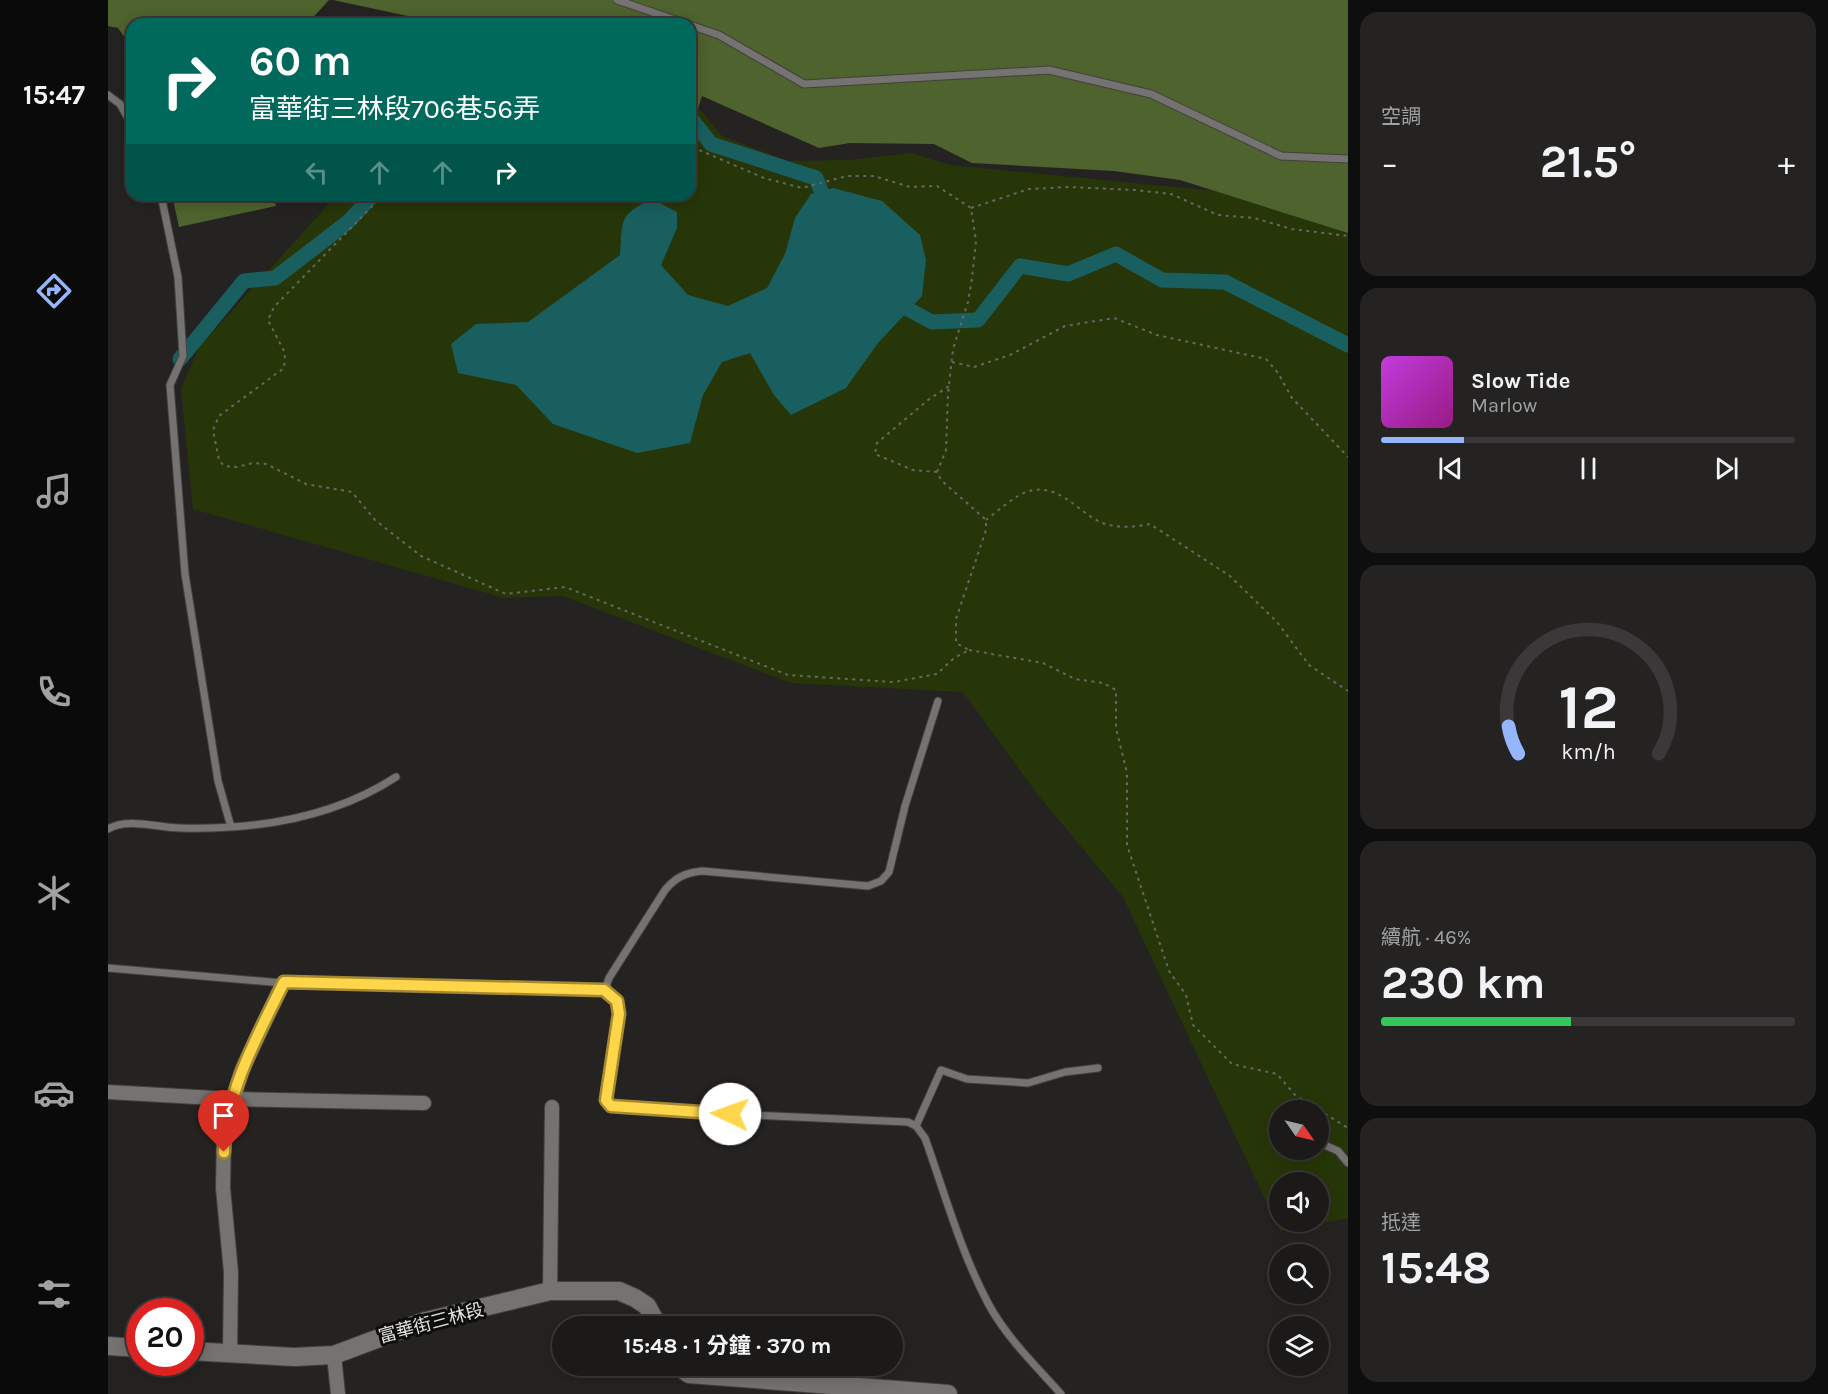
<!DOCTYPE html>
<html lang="zh-TW">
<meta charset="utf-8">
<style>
:root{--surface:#1c1a19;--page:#252322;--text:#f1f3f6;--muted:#a0a1a2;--line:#3a3838;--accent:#95b6fd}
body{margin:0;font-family:Karla,"Noto Sans TC",sans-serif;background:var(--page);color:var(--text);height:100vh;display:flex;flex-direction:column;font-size:22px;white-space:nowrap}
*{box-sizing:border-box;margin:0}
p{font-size:20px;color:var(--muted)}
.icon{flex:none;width:33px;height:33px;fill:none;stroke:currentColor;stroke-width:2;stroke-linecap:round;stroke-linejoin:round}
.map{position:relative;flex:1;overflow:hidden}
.details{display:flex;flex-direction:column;gap:12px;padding:12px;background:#0f0e0e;width:480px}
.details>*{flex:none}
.hud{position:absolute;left:18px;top:18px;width:570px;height:183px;border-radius:18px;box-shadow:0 3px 15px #0003,0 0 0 2px var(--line);background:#00695c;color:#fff;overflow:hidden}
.needle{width:39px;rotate:124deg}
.controls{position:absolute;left:1161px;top:1100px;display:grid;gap:12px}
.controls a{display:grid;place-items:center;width:60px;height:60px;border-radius:50%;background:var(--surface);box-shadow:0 3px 15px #0003,0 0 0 2px var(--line);font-size:30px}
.speed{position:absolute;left:18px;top:1298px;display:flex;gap:12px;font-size:30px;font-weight:700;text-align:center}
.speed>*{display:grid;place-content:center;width:78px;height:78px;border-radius:50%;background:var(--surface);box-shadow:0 3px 15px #0003,0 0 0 2px var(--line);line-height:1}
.speed .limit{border:9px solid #d22;background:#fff;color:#111}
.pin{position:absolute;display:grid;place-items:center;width:51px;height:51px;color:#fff;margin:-62px -26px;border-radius:50% 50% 50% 0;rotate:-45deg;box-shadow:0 0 6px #0007}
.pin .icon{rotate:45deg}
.me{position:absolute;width:66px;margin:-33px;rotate:273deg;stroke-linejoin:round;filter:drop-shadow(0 0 4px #0008)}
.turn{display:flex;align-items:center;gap:21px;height:126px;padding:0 24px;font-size:27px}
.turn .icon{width:78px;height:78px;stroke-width:2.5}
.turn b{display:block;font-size:42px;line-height:51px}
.lanes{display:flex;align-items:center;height:57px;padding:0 24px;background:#0003;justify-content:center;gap:30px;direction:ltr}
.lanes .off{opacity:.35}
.big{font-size:45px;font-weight:700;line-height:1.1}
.details .card{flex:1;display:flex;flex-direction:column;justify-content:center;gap:9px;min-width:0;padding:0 21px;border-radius:18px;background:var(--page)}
.details .dial{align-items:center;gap:0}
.dial svg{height:156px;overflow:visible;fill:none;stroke:var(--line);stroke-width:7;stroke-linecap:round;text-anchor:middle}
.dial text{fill:var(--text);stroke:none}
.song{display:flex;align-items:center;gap:18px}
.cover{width:72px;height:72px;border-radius:9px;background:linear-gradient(135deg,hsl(290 70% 55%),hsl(310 70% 35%))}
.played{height:6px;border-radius:3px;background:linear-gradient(90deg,var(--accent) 20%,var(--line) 20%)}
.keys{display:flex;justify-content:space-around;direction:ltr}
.heat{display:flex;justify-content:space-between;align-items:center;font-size:33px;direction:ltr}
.charge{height:9px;border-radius:4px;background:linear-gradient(90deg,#34c759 46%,var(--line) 0)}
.trip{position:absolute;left:444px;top:1316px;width:351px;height:60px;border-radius:30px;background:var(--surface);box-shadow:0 3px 15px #0003,0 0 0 2px var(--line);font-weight:700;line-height:60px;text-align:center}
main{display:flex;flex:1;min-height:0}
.menu{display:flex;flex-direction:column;width:108px;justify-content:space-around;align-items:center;background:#0b0a0a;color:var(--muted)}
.menu .icon{width:42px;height:42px}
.menu .current{color:var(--accent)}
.menu b{font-size:27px;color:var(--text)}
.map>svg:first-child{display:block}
</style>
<main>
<nav class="menu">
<b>15:47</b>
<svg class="icon current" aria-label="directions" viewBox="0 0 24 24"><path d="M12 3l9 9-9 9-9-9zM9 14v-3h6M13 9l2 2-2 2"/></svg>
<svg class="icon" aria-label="music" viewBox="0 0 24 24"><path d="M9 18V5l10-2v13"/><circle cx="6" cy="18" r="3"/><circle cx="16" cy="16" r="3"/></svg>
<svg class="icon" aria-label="phone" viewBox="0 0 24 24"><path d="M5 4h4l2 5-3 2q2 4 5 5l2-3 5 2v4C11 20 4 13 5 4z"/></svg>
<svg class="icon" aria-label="climate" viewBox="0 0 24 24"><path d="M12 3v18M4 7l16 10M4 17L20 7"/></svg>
<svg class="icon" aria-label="car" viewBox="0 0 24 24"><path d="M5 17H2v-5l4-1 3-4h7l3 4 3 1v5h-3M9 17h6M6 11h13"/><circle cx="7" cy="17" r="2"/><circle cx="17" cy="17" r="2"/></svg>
<svg class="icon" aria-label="filters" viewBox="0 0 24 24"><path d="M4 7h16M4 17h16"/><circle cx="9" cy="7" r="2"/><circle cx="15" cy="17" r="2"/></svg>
</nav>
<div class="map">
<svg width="1240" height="1394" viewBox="0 0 1240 1394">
<rect width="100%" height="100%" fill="#252321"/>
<!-- green -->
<path fill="#273608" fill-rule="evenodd" d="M 582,97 L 614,136 L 680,161 L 741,160 L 803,153 L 842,165 L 1240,204 L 1240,1218 L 1172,1231 L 1015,897 L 930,795 L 855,692 L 683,683 L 455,596 L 396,598 L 85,509 L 73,389 L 91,347 L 229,195 L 582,195 ZM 1172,1110 L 1210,1110 L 1210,1149 L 1172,1149 ZM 1172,1182 L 1210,1182 L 1210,1221 L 1172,1221 Z"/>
<!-- forest -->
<path fill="#4e632d" d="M 0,0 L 221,0 L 199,24 L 24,24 L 24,48 L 10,28 L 0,26 Z
M 225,0 L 1240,0 L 1240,233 L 1072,180 L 1006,171 L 864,163 L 826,144 L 742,143 L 711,148 L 594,96 L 582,135 L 582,24 L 337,24 Z
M 64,195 L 165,195 L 168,206 L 71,227 Z"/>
<!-- water -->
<path fill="#1a5f60" d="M 725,188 L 774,201 L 812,235 L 818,260 L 814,296 L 770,343 L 738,388 L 683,415 L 666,395 L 642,353 L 614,362 L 595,395 L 582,443 L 529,453 L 445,424 L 408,385 L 350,373 L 343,344 L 368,324 L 420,322 L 512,255 C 515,220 510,215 544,199 L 569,212 L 569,228 L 553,265 L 580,295 L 620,306 L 659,288 L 677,254 L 687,218 L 703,194 Z"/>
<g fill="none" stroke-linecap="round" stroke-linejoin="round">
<!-- canal -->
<path stroke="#1a5f60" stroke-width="15" d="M 582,117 L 603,144 L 708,178 L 720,208
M 785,301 L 824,322 L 870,320 L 912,266 L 960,274 L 1008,254 L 1054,280 L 1117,282 L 1240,345
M 72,359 L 136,281 L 167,278 L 240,222 L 265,195"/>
<!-- lane casing -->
<g stroke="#42413f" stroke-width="9">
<path id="lane" d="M 509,0 L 579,24
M 582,25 L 611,35 L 696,84 L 941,70 L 1043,94 L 1173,156 L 1240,159
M 0,95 L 12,104 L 24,125
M 53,195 L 70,277 L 75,356 L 62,385 L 77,574 L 110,781 L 123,827
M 0,829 C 20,817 50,828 72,828 C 146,830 225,818 288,777
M 0,968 L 175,983 L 497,990 L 509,1001 L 511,1014 L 498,1100 L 503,1106 L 510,1109 L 800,1122 L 808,1126 L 817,1138 C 837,1194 853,1253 881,1305 C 899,1338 928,1366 953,1394
M 497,990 L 501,978 L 557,890 C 568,877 577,873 594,871 L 760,886 L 773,881 L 781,872 L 797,806 L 830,701
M 808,1126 L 833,1070 L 859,1079 L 920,1083 L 957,1072 L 990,1068
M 1210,1142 L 1230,1151 L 1240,1163"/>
</g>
<!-- street casing -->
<g stroke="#42413f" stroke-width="16">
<path id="street" d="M 0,1092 L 124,1099 L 316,1103
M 442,1291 L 444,1107
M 122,1353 L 123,1272 L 115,1188 L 116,1131 L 134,1070 L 175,983
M 226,1355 L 230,1394"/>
</g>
<!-- secondary casing -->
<g stroke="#42413f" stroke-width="20">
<path id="secondary" d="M 0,1346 L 32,1348
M 82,1351 L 186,1357 L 226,1355 L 314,1322 L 442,1291 L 511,1291 L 527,1298 L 539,1306 L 550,1326
M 569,1365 L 581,1374 L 840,1394"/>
</g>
<!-- path -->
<path stroke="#686665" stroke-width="2" stroke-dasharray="3 4.5" stroke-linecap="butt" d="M 275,195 L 166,307 L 160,320 L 177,353 L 176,368 L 111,416 L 105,430 L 111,460 L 116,466 L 129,467 L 145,463 L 158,464 L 198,484 L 244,492 L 267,520 L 313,556 L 398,594 L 457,587 L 680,675 L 786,682 L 829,674 L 846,658 L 861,650 L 848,643 L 848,619 L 878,530 L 878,520 L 833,480 L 829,472 L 838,450 L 840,394 L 845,349 L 860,302 L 864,278 L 868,241 L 863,208 L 829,186 L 802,187 L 766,176 L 739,176 L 694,188 L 656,178 L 582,146
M 863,208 L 921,189 L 960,187 L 1027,190 L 1063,194 L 1110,215 L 1146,218 L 1184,229 L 1240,236
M 844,362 L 866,367 L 902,355 L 957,326 L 1006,318 L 1049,335 L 1158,359 L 1170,373 L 1184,398 L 1240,457
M 829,472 L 805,470 L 767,454 L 769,443 L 820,400 L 841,386
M 878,520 C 890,511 907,495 921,491 C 951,483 969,511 992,522 C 1008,529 1026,527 1042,524 L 1122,576 L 1169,622 L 1201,665 L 1240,691
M 861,650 L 935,663 L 967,679 L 995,683 L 1008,690 L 1008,728 L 1019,773 L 1019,845 L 1061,971 L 1078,995 L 1085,1025 L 1124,1064 L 1169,1074 L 1187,1095 L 1240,1128"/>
<!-- lane -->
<use href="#lane" stroke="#757371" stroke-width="7"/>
<!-- street -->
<use href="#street" stroke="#757371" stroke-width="14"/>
<!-- secondary -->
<use href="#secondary" stroke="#757371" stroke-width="18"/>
</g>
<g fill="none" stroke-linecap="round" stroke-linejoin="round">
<!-- route casing -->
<g stroke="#a68a30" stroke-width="15">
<path id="route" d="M 116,1152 C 118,1091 149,1037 176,982 L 496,990 L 509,1001 L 511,1014 L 498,1100 L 503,1106 L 622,1114"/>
</g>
<!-- route -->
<use href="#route" stroke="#ffd54a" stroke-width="10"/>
</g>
<g text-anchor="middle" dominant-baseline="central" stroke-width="6" stroke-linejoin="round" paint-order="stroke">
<!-- street labels -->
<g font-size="18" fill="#e7e5e4" stroke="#0d0d0c">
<text transform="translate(323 1323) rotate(-15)">富華街三林段</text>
</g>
</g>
</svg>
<div class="controls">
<a><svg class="needle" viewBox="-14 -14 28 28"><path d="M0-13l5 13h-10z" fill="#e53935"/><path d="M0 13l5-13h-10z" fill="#a0a1a2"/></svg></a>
<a><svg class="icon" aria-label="sound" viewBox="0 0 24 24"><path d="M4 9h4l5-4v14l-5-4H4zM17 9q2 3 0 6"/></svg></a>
<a><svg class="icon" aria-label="search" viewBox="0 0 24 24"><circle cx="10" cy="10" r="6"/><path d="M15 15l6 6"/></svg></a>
<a><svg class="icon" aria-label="layers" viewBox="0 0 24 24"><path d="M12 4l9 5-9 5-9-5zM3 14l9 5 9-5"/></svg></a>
</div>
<div class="speed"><div class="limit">20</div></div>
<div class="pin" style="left:116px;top:1152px;background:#d93025"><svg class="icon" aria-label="arrive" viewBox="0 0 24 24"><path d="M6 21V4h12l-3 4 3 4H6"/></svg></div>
<svg class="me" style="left:622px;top:1114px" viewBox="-20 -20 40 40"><circle r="19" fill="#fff"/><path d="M0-13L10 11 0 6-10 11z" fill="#ffd54a"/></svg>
<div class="trip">15:48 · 1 分鐘 · 370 m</div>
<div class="hud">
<div class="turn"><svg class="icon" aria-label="right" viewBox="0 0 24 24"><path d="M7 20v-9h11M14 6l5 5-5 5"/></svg><div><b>60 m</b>富華街三林段706巷56弄</div></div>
<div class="lanes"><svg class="icon off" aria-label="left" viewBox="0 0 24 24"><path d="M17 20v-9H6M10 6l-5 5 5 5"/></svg><svg class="icon off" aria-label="ahead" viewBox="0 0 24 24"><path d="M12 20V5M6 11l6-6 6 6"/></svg><svg class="icon off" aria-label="ahead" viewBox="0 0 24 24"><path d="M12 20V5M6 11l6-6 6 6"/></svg><svg class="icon" aria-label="right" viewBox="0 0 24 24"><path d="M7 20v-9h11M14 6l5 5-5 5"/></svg></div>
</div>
</div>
<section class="details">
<div class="card"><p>空調</p>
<div class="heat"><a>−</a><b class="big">21.5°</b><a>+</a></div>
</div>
<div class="card">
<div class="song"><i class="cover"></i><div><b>Slow Tide</b><p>Marlow</p></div></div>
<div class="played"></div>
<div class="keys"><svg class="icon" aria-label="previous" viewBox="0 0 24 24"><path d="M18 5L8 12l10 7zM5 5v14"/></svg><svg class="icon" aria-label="pause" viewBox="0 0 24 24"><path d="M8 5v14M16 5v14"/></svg><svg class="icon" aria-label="next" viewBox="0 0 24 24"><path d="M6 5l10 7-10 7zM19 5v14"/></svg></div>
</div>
<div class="card dial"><svg viewBox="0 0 100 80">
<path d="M14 69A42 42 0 1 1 86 69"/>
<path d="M14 69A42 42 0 0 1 9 55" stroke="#95b6fd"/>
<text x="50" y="56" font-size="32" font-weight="700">12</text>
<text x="50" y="72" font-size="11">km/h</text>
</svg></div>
<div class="card"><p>續航 · 46%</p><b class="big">230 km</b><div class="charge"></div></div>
<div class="card"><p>抵達</p><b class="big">15:48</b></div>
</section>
</main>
